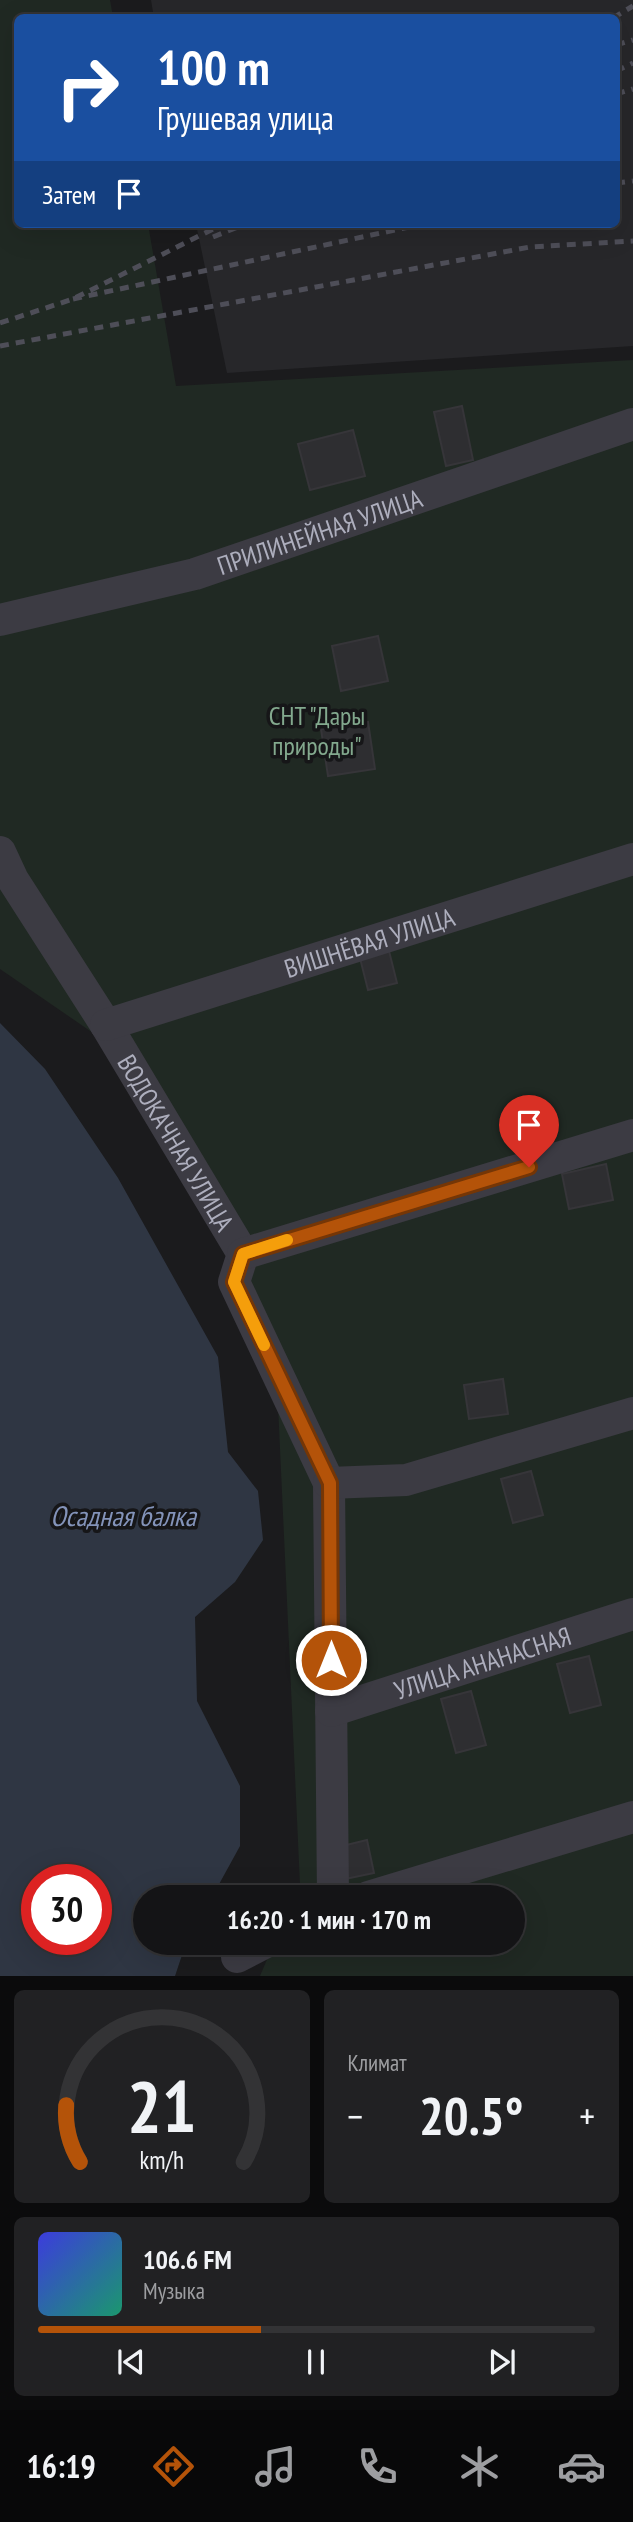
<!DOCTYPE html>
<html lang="ru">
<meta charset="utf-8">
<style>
:root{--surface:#141416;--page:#212123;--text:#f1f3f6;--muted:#9d9ea1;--line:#333335;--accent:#b45309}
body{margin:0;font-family:"PT Sans Narrow",sans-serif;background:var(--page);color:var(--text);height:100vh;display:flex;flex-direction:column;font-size:26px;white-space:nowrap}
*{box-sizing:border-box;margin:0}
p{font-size:23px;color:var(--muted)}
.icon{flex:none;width:38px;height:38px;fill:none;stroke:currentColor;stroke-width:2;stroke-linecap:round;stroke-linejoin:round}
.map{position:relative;height:1976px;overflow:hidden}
.sheet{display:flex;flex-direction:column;gap:14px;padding:14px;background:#0b0b0c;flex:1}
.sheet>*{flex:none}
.hud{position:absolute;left:14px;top:14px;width:606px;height:214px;border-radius:10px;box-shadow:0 7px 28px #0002,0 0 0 2px var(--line);background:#1a4fa0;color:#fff;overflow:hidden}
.speed{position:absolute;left:21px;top:1864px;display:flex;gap:14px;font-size:35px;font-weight:700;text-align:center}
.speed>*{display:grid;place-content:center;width:91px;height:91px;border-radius:50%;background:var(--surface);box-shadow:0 7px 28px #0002,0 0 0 2px var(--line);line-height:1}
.speed .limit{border:10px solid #d22;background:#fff;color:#111}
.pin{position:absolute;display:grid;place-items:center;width:60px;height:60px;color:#fff;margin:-72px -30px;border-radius:50% 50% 50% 0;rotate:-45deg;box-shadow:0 0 7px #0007}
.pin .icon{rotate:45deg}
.me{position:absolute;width:77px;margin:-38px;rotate:0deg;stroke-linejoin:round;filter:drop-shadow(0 0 5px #0008)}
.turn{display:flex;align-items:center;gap:24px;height:147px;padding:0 28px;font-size:32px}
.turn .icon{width:91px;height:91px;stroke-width:2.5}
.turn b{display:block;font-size:49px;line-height:60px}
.then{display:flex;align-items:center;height:66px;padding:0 28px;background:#0003;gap:14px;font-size:26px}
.big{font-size:52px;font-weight:700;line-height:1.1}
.sheet .card{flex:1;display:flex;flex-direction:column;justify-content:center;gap:10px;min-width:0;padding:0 24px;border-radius:10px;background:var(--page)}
.sheet .dial{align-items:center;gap:0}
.dial svg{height:182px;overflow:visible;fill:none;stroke:var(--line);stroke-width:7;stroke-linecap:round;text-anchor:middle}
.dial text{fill:var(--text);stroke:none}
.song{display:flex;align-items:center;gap:21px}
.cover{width:84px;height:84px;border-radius:10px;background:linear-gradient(135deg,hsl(240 70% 55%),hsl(160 70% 35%))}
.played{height:7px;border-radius:4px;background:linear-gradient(90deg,var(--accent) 40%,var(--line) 40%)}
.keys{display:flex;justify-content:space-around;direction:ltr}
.heat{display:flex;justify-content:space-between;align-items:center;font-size:38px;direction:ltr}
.sheet .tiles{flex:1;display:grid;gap:14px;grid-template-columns:1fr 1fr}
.card:last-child{grid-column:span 2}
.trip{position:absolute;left:133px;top:1885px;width:392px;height:70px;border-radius:35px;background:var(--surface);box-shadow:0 7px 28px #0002,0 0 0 2px var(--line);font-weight:700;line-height:70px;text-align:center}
.menu{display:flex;height:112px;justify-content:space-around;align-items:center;background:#080809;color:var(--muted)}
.menu .icon{width:49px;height:49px}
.menu .on{color:var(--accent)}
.menu b{font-size:32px;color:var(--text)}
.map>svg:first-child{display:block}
</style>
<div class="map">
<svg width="633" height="1976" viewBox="0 0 633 1976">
<rect width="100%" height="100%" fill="#1b1b1d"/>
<!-- built -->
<path fill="#27272a" d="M 151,0 L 633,0 L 633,346 L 227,373 L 196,224 L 616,224 L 616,18 L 154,18 Z"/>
<!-- green -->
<path fill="#202923" d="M 0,0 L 110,0 L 113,17 L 18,18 L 18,224 L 148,224 L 176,386 L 633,360 L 633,1976 L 260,1976 L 274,1943 L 513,1942 L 513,1897 L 294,1897 L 300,1885 L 278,1405 L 231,1256 L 96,1035 L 0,969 Z"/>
<!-- water -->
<path fill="#2f3643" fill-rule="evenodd" d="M 0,1023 L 45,1069 L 118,1178 L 218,1357 L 228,1452 L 258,1491 L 263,1540 L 235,1582 L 195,1617 L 197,1701 L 240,1786 L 240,1846 L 212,1897 L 145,1897 L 145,1942 L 186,1943 L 175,1976 L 0,1976 ZM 37,1880 L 96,1880 L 96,1939 L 37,1939 Z"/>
<!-- building -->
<path fill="#2e2e31" stroke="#363539" stroke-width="2" d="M 462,406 L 473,460 L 446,466 L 434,412 Z
M 353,430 L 365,476 L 310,490 L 298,444 Z
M 378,636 L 388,681 L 341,691 L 332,646 Z
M 368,722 L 375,769 L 328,776 L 321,729 Z
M 389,951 L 397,983 L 368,990 L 360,958 Z
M 606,1164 L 613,1200 L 569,1209 L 562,1174 Z
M 503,1379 L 508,1414 L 469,1419 L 464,1385 Z
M 531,1471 L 543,1515 L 513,1523 L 501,1479 Z
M 589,1656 L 601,1705 L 570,1713 L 557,1664 Z
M 471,1691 L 486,1745 L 456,1753 L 441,1699 Z
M 367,1840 L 374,1873 L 345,1879 L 338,1847 Z"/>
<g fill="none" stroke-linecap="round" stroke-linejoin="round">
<!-- minor -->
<g stroke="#3c3b43" stroke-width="32">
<path id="s1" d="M 0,620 L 195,574 L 633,424"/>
<path id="s2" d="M 0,852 L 13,880 L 106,1025 L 243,1254 L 234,1282 L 329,1483 L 333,1897"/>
<path id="s3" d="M 106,1025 L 633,859"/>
<path d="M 243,1254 L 633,1135"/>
<path d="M 329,1483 L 406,1480 L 633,1413"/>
<path id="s4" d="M 331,1711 L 633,1614"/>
<path d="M 368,1897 L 633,1817"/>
<path d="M 237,1957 L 266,1942"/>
</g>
<!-- rail -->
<path stroke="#4e4e58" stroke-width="5" stroke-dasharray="9 7" stroke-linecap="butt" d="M 613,18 L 633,6
M 616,45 L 633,40
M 616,71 L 633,63
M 616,94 L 633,89
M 616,183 L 633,181
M 213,237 L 245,224
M 73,299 L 423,224
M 0,323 L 73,299 L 223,224
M 0,346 L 530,247 L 633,241"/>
</g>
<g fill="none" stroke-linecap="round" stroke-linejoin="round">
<!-- route casing -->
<g stroke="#753606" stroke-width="18">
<path id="route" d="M 331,1660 L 330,1483 L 234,1282 L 243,1254 L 529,1167"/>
</g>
<!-- route -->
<use href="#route" stroke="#b45309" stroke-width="12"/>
<!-- slow -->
<path stroke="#f59e0b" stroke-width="12" d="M 264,1345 L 234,1282 L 243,1254 L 287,1240"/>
</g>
<g text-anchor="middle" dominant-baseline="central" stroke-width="7" stroke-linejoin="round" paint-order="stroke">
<!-- street labels -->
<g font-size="26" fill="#adaebd" stroke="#161618">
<text stroke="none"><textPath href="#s1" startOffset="332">ПРИЛИНЕЙНАЯ УЛИЦА</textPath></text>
<text stroke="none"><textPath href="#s3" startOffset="276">ВИШНЁВАЯ УЛИЦА</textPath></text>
<text stroke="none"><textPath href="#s2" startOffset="340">ВОДОКАЧНАЯ УЛИЦА</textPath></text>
<text stroke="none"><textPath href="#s4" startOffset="159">УЛИЦА АНАНАСНАЯ</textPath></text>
</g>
<!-- park labels -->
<g font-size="26" fill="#83a98e" stroke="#161618">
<text x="317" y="715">СНТ "Дары<tspan x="317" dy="30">природы"</tspan></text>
</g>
<!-- water labels -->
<g font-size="28" font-style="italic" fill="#8393b9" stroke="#161618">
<text x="123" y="1515">Осадная балка</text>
</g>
</g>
</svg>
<div class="speed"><div class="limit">30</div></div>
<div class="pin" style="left:529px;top:1167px;background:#d93025"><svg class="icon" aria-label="arrive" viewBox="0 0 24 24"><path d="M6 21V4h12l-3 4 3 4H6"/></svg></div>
<svg class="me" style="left:331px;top:1660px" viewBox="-20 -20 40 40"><circle r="17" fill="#b45309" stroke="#fff" stroke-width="3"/><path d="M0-11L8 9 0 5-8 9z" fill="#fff"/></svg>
<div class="trip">16:20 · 1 мин · 170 m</div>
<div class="hud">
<div class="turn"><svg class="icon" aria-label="right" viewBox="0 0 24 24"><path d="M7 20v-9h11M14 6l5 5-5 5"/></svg><div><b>100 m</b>Грушевая улица</div></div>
<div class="then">Затем<svg class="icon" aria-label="arrive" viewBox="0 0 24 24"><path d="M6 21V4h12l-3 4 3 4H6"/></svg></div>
</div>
</div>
<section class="sheet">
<div class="tiles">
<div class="card dial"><svg viewBox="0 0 100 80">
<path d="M14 69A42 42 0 1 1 86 69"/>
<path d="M14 69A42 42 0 0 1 8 44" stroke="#b45309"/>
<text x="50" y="56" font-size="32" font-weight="700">21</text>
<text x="50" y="72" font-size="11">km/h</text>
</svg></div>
<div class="card"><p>Климат</p>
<div class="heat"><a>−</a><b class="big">20.5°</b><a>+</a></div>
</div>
<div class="card">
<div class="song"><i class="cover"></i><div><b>106.6 FM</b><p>Музыка</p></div></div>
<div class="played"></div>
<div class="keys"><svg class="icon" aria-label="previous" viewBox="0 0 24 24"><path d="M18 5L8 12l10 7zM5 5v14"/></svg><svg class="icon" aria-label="pause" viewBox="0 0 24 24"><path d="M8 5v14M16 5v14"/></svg><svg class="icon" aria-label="next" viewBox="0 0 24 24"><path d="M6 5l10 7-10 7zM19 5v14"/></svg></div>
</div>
</div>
</section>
<nav class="menu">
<b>16:19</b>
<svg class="icon on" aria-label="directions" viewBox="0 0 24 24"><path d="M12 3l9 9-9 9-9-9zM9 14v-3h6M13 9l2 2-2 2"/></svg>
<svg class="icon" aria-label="music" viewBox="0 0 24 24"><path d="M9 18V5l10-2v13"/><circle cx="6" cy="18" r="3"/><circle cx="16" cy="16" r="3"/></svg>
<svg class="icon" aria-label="phone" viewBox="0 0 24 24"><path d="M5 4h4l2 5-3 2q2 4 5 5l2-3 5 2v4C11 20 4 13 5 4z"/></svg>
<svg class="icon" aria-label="climate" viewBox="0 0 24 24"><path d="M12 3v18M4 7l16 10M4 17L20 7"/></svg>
<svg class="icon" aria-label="car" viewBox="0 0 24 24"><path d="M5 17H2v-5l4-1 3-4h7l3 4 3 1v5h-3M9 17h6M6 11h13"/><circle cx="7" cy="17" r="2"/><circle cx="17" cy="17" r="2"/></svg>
</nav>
